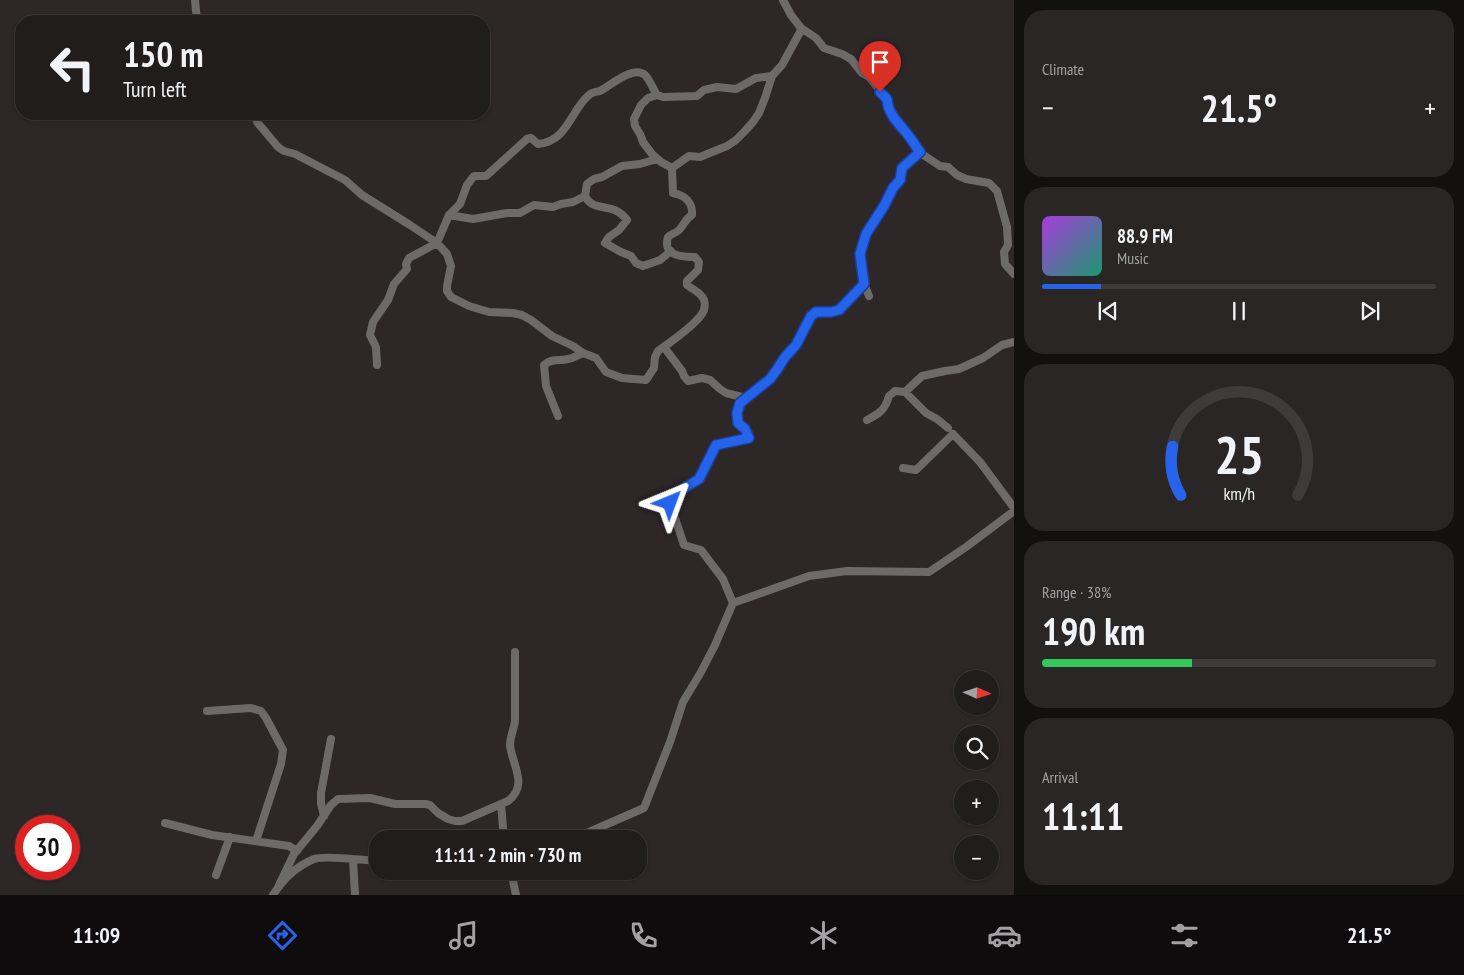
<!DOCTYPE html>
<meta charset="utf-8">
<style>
:root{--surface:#221d1d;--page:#2a2626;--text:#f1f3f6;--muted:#a2a2a4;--line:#3f3b3b;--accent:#2563eb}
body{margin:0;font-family:"PT Sans Narrow",sans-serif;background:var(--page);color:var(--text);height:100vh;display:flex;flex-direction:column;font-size:19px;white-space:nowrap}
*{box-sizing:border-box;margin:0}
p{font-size:16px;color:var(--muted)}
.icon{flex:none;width:28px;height:28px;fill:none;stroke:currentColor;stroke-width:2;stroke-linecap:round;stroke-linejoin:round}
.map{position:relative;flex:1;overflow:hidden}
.details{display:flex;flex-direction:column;gap:10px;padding:10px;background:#131010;width:450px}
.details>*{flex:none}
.top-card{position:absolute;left:15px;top:15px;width:475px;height:105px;border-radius:20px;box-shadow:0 1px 4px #0004,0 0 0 1px var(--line);background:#221d1d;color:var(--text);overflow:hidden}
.needle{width:32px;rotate:93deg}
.buttons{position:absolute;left:954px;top:670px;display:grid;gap:10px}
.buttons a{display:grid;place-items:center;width:45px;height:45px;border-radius:50%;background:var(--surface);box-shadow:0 1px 4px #0004,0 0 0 1px var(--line);font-size:25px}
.speed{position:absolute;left:15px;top:815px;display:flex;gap:10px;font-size:25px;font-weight:700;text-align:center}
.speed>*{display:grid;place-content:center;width:65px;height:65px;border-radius:50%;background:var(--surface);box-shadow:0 1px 4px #0004,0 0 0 1px var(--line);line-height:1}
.speed .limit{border:8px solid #d22;background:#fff;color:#111}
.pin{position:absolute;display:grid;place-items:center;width:42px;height:42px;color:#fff;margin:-51px -21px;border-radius:50% 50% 50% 0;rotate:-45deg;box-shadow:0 0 5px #0007}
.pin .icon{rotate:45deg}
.me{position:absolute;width:55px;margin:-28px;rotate:44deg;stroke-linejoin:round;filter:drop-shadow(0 0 4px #0008)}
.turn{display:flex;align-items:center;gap:18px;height:105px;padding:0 25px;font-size:22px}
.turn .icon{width:65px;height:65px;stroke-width:2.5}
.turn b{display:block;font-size:35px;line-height:42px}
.big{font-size:38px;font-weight:700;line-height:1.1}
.details .tile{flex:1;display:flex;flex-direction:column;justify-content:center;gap:8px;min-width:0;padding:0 18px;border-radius:20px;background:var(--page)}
.details .dial{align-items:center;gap:0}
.dial svg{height:130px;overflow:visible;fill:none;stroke:var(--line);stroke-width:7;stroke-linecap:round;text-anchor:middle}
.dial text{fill:var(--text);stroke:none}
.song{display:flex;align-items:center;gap:15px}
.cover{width:60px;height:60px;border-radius:8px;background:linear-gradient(135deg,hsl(280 70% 55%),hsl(160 70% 35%))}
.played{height:5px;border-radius:2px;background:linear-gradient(90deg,var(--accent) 15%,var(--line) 15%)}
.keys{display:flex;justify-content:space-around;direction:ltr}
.heat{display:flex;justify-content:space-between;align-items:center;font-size:28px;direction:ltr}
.charge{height:8px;border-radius:4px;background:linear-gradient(90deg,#34c759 38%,var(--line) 0)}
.trip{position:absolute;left:369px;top:830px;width:278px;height:50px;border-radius:20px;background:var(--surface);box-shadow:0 1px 4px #0004,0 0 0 1px var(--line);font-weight:700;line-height:50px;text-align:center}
.tabs{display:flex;height:80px;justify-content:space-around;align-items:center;background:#0e0c0c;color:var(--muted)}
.tabs .icon{width:35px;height:35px}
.tabs .current{color:var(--accent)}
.tabs b{font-size:22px;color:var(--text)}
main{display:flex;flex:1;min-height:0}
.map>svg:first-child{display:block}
</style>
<main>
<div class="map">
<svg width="1014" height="895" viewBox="0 0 1014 895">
<rect width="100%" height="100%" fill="#2e2727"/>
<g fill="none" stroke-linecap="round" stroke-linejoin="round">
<!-- minor -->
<path stroke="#6e6a6a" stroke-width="8" d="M 195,0 L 197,21
M 801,28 L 816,38 L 824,48 L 842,54 L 851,59 L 862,73 L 869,77 L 887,99 L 887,108 L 891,115 L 910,138 L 919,152 L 940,166 L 948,167 L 957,175 L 966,179 L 989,183 L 997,191 L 1007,227 L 1008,245 L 1004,252 L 1005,264 L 1014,274
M 255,114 L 257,122 L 278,147 L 284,151 L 295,154 L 345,180 L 362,195 L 410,225 L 437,243 L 447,254 L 451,266 L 447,286 L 447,291 L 451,297 L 469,306 L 489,312 L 513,313 L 522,315 L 531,320 L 552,336 L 573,346 L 583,353 L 596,358 L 606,372 L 622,378 L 646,380 L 654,368 L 655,357 L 658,351 C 668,344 698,323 703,312 C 705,309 705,303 704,300 C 701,292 693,290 687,285 L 687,281 L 698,270 L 699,262 L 695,257 C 686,257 668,256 667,245 C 667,243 667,239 668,237 C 671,234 676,233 679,230 C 684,225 685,219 692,215 C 693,202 684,195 673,193 L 672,168 L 689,156 L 700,157 L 727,146 L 736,140 L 744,132 L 753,122 L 759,113 L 765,98 L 772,76 L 782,65 L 800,32 L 801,28 L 791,15 L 783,0
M 657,159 L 640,164 L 622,166 L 602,177 L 594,179 L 587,184 L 585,196 C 594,214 612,200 627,220 L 619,230 L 609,237 L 605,243 L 621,252 L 631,256 L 636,263 L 643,266 L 660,260 L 671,251
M 672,168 L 661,162 L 652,154 L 643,142 L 640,134 L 635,126 L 634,119 L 641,105 L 648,98 L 657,95 L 663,97 L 697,96 L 704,90 L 717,87 L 736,89 L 756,78 L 772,76
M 449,215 L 473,219 L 507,213 L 520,213 L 534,205 L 553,207 L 561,204 L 573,202 L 585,196
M 864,284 L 839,310 L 831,312 L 816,312 L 811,316 L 796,345 L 785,357 L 776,371 L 770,379 L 741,403 L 737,413 L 738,423 L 745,429 L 749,438 L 716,445 L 699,479 L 673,495 L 670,503 L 684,545 L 701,550 L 723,579 L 733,603 L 809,576 L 847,571 L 929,572 L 966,547 L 1014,511
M 869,296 L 864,284 L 861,254 L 867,234 L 884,206 L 893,188 L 900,180 L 902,168 L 919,152
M 664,347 L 682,371 L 684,376 L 688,381 L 702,378 L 710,380 L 720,389 L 726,393 L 746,398
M 377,365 L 376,347 L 370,335 L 373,322 L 388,300 L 394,284 L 407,269 L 406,264 L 409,258 L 437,243 L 449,215 L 460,204 L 467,185 L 474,176 L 486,176 L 527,139 L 531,138 L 538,144 C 568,141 570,111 589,95 C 592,92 596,92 600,91 C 610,86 633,65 645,75 C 650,80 653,89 657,95
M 905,392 L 926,413 L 937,419 L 948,428
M 558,416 L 546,386 L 544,365 C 553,357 562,362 572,358 C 576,356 579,355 583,353
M 867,420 C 880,413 885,410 889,396 L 895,391 L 905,392 L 922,376 L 945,371 L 959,369 L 983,358 L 1002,345 L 1014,342
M 903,468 L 916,470 L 953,434 L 980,462 L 1014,508
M 207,711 L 251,708 L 261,711 L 266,718 L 283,750 L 281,764 L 256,841
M 501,804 L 504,839
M 324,816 L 321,803 L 321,793 L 331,739
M 165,823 L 212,835 L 289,846 L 297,851
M 573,839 L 644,808 L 670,742 L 683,702 L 701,672 L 715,645 L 733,603
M 353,859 L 355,895
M 476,871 C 484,874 490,875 497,871
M 511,871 L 516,895
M 216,875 L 230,837
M 279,885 L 294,854 L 317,826 L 331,805 L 338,799 L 370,798 L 395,804 L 425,804 L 430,805 L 438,813 L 448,819 L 455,821 L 462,821 L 508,801 C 529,785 512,765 510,745 C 510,737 514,729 515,721 L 515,652
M 273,895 C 283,879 297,866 314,859 C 323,855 365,860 378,861"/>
</g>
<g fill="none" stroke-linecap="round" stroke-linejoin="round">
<!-- route casing -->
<g stroke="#184099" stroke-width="12">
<path id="route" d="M 670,503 L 673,495 L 699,479 L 716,445 L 749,438 L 745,429 L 738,423 L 737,413 L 740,403 L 770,379 L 776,371 L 785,357 L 796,345 L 811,316 L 816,312 L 831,312 L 839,310 L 864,284 L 860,254 L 866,234 L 884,206 L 893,188 L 900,180 L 902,168 L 920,152 C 916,147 913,141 908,135 C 899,123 888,115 887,99 L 880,92"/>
</g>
<!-- route -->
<use href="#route" stroke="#2563eb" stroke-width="9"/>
</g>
</svg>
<div class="buttons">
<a><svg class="needle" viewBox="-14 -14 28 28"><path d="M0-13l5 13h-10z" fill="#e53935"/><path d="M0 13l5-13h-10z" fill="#a2a2a4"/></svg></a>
<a><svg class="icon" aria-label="search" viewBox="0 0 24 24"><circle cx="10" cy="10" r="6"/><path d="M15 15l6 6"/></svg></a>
<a>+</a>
<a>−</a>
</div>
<div class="speed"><div class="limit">30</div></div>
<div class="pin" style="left:880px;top:92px;background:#d93025"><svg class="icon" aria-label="arrive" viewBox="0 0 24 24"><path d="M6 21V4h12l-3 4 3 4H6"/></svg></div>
<svg class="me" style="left:670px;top:503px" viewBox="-20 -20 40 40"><path d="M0-17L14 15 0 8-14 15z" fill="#2563eb" stroke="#fff" stroke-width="4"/></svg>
<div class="trip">11:11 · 2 min · 730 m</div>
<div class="top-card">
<div class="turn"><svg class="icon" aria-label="left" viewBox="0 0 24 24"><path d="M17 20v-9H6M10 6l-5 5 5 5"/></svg><div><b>150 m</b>Turn left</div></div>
</div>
</div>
<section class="details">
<div class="tile"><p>Climate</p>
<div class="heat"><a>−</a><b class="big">21.5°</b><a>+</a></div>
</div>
<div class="tile">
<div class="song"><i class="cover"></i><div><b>88.9 FM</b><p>Music</p></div></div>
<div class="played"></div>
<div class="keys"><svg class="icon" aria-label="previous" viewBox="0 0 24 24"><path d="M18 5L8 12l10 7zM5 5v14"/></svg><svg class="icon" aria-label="pause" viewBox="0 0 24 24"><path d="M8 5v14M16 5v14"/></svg><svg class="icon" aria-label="next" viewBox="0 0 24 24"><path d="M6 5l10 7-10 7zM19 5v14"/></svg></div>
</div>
<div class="tile dial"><svg viewBox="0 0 100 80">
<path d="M14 69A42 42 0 1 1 86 69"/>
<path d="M14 69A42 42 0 0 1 9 39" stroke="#2563eb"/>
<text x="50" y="56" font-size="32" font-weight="700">25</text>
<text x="50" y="72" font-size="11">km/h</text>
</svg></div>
<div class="tile"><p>Range · 38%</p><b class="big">190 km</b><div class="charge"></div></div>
<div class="tile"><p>Arrival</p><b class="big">11:11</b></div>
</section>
</main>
<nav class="tabs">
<b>11:09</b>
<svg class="icon current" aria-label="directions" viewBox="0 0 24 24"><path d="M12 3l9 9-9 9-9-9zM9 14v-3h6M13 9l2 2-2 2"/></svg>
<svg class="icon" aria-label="music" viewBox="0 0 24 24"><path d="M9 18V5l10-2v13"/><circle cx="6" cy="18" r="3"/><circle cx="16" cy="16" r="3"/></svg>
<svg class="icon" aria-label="phone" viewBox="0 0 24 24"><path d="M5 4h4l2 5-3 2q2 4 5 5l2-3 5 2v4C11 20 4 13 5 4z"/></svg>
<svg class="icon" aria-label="climate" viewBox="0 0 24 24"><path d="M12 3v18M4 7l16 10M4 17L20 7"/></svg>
<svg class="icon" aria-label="car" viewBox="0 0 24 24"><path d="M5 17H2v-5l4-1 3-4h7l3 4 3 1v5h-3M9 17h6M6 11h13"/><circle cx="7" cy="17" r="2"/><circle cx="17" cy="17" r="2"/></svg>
<svg class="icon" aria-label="filters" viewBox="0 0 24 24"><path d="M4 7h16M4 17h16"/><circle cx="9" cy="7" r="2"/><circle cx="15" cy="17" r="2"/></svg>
<b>21.5°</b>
</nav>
